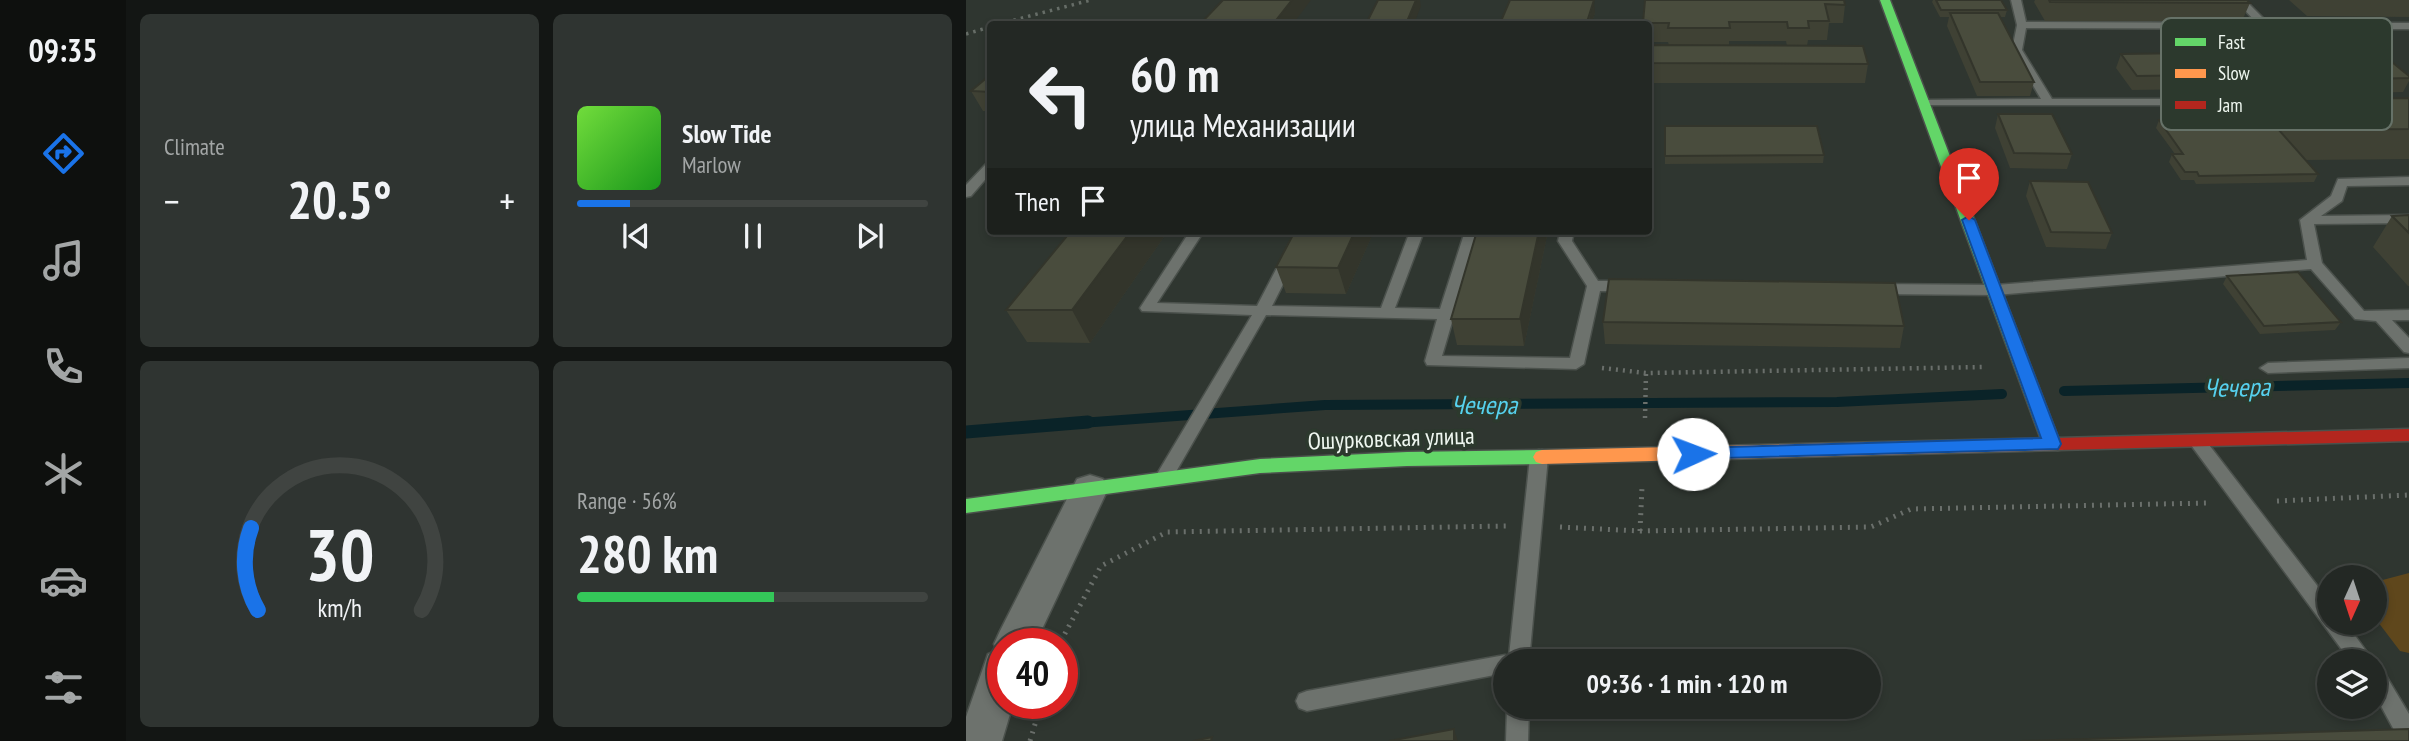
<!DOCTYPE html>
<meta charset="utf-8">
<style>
:root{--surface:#232824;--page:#2f3431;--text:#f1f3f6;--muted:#a3a6a6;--line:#404441;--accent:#1a73e8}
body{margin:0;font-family:"PT Sans Narrow",sans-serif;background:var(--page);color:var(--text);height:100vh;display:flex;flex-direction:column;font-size:26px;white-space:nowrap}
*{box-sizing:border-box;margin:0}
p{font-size:23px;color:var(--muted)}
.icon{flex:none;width:38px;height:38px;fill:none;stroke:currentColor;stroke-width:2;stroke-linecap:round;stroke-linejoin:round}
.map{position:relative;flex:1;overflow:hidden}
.drawer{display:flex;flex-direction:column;gap:14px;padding:14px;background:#131614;width:840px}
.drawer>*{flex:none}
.top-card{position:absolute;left:21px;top:21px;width:665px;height:214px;border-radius:7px;box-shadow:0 4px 10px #0003,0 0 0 2px var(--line);background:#232824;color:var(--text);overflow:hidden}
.needle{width:46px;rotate:183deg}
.tools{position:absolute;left:1351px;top:565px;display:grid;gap:14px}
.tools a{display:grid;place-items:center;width:70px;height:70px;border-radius:50%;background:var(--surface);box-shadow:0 4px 10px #0003,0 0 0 2px var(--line);font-size:35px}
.speed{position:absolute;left:21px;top:628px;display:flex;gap:14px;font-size:35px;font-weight:700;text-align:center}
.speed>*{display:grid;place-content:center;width:91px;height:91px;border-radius:50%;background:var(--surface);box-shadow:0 4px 10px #0003,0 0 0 2px var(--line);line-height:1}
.speed .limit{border:10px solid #d22;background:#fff;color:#111}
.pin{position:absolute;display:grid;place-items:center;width:60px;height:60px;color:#fff;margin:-72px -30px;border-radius:50% 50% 50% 0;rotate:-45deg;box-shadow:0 0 7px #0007}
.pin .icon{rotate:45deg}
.me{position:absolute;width:77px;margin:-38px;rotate:88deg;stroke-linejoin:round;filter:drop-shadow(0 0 5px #0008)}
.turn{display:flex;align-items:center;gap:24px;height:147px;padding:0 28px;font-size:32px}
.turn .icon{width:91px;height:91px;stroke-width:2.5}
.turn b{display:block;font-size:49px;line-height:60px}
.then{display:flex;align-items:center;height:66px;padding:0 28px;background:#0003;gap:14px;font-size:26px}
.big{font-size:52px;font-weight:600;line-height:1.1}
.drawer .card{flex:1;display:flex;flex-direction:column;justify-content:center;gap:10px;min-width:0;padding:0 24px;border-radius:10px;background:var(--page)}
.drawer .dial{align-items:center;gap:0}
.dial svg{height:182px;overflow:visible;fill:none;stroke:var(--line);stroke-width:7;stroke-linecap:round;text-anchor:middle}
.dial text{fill:var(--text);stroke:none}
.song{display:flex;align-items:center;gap:21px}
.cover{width:84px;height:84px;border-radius:10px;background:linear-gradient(135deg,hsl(100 70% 55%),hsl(120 70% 35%))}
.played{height:7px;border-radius:4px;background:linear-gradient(90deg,var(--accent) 15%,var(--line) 15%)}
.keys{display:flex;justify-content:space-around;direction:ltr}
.heat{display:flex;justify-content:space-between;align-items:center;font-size:38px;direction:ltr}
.charge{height:10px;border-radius:5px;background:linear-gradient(90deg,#34c759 56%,var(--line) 0)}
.drawer .tiles{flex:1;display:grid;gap:14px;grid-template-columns:repeat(2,1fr)}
.trip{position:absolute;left:527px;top:649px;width:388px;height:70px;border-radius:35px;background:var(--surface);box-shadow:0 4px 10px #0003,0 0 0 2px var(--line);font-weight:600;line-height:70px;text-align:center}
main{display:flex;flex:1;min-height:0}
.menu{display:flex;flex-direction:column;width:126px;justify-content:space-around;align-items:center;background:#0e100e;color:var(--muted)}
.menu .icon{width:49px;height:49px}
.menu .active{color:var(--accent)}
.menu b{font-size:32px;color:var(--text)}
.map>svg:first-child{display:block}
</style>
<main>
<nav class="menu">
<b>09:35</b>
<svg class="icon active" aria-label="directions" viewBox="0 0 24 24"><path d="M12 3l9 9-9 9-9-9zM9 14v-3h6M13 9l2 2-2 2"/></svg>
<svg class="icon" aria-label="music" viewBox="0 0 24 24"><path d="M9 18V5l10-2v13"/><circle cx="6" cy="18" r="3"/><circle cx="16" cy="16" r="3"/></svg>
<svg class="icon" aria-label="phone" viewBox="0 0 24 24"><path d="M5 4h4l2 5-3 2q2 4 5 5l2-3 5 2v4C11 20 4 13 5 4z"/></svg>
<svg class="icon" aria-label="climate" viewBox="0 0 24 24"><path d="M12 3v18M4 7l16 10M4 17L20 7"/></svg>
<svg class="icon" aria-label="car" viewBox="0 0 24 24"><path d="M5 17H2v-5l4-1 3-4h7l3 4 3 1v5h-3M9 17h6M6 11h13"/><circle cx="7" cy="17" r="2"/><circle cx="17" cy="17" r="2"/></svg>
<svg class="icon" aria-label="filters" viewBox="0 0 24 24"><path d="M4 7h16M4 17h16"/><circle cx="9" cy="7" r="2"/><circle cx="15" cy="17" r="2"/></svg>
</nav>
<section class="drawer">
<div class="tiles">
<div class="card"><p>Climate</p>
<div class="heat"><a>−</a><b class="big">20.5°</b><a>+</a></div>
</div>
<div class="card">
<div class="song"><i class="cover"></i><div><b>Slow Tide</b><p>Marlow</p></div></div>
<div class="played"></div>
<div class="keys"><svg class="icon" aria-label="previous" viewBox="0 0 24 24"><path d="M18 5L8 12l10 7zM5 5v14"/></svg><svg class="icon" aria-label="pause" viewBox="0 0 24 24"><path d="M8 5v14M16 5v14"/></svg><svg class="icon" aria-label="next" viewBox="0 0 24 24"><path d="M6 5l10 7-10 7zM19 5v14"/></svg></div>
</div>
<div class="card dial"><svg viewBox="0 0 100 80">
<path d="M14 69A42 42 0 1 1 86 69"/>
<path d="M14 69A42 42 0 0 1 11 33" stroke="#1a73e8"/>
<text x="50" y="56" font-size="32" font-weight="700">30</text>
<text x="50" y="72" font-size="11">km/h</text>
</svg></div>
<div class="card"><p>Range · 56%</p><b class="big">280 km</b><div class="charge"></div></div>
</div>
</section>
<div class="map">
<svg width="1443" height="741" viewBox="0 0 1443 741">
<rect width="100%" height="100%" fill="#2f3630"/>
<!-- green -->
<path fill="#5f471c" d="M 1443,573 L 1443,653 L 1434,651 L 1409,618 L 1409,582 Z"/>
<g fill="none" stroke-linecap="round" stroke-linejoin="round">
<!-- stream-far1 -->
<path stroke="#0a2328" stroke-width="10" d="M 1098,391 L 1443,383
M 101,424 L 359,405 L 871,402 L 1036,394"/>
<!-- stream -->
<path stroke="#0a2328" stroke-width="13" d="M 0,432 L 122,422"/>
<!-- lane casing -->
<g stroke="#4b514c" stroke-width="3">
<path id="lane" d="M 1045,0 L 1055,0 L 1060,22 L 1291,23 L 1269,0 L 1279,0 L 1302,23 L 1443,23 L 1443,29 L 1060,28 L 1056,50 L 1086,99 L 1333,99 L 1339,102 L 1333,105 L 954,105 L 954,101 L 958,100 L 1075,99 L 1046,50 L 1051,25 Z
M 24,163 L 24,174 L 5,196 L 0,197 L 0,185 L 20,164 Z
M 1443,177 L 1443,185 L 1381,186 L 1376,201 L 1355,216 L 1443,215 L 1443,223 L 1348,224 L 1356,263 L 1398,311 L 1443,310 L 1443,320 L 1426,320 L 1443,338 L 1443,353 L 1438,352 L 1410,321 L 1389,319 L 1345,269 L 1030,295 L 910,294 L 903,289 L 910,284 L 1030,285 L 1341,260 L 1334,220 L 1365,196 L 1372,179 Z
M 224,231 L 238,231 L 191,303 L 291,306 L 330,231 L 344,231 L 306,306 L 415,308 L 444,231 L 458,231 L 429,308 L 474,309 L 499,231 L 513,231 L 476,356 L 604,358 L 621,286 L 592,241 L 594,231 L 608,231 L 606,241 L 632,281 L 664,281 L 671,286 L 664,291 L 634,291 L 618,364 L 610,369 L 461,365 L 459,361 L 471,319 L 300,315 L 203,484 L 197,486 L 191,484 L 188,479 L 286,315 L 176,311 L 174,308 Z
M 1443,358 L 1443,368 L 1302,373 L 1294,368 L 1302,363 Z
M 1231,435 L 1237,437 L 1363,601 L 1363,623 L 1380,623 L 1408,662 L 1385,662 L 1225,445 L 1223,441 L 1225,437 Z
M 573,450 L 579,452 L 582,457 L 563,662 L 539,662 L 539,673 L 341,711 L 333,708 L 330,701 L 333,694 L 341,691 L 539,655 L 543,656 L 564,457 L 567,452 Z
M 1409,666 L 1416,669 L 1443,714 L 1443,741 L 1434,741 L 1409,695 Z
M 541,707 L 563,707 L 562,741 L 540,741 Z"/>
</g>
<!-- street casing -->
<g stroke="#4b514c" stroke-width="3">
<path id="street" d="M 124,475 L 137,479 L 142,489 L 69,644 L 37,644 L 37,704 L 47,704 L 36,741 L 0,741 L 0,717 L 22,654 L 31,650 L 28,644 L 34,631 L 111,479 Z"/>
</g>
<!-- fast casing -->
<g stroke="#4b514c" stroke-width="3">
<path id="fast" d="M 914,0 L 924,0 L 1095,445 L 1092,450 L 1080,450 L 1077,445 Z
M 576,450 L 582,452 L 585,457 L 582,462 L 576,464 L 441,466 L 294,473 L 0,513 L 0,499 L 294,459 L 441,452 Z"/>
</g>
<!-- slow casing -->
<g stroke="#4b514c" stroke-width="3">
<path id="slow" d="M 1092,438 L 1098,439 L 1100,444 L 1098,449 L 1092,450 L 576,464 L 570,462 L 567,457 L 570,452 L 576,450 Z"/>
</g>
<!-- jam casing -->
<g stroke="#4b514c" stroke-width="3">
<path id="jam" d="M 1443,429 L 1443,441 L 1092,450 L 1086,449 L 1084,444 L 1086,439 L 1092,438 Z"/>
</g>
<!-- path-far1 -->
<path stroke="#6a6f6b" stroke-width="4.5" stroke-dasharray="2 5" stroke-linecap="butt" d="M 636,368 L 680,373 L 1018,367
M 679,418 L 680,373"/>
<!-- path -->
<path stroke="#6a6f6b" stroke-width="5" stroke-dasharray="2 6" stroke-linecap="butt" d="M 1311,501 L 1443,495
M 594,527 L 674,531 L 905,527 L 945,509 L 1243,503
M 674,531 L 676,487
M 95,641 L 135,566 L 201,532 L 540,526
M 64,741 L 75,704"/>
<!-- lane -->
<use href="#lane" fill="#6d726d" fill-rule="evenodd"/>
<!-- street -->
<use href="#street" fill="#6d726d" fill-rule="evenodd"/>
<!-- fast -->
<use href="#fast" fill="#63d668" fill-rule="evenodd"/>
<!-- slow -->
<use href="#slow" fill="#ff974d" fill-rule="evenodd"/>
<!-- jam -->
<use href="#jam" fill="#b3261e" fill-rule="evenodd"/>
<!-- rail -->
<path stroke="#666d67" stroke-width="3.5" stroke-dasharray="2.5 5" stroke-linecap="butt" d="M 33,24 L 125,0
M 0,34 L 24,27"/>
</g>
<!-- wall -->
<path fill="#3f4134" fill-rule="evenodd" d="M 679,0 L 879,5 L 877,23 L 863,23 L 861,40 L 842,40 L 841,46 L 902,64 L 899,83 L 682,83 L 682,45 L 703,45 L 702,42 L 682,42 L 682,24 L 677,24 ZM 763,41 L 820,41 L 821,46 L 763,45 Z
M 967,0 L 1035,0 L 1041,10 L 1039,17 L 1034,17 L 1068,82 L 1064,96 L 1011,96 L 981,26 L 983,17 L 974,17 L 966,2 Z
M 1069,0 L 1281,0 L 1284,3 L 1276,21 L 1079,21 L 1068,2 Z
M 1323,0 L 1443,0 L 1443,17 L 1341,16 Z
M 629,13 L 625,24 L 536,24 L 535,21 Z
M 1374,50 L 1443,76 L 1443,81 L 1437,92 L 1397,93 L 1393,90 L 1295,94 L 1267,66 L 1273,52 L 1311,53 L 1373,52 Z
M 1155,54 L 1243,75 L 1238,89 L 1166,90 L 1150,68 Z
M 24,75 L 24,111 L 17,111 L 5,91 Z
M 1443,98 L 1443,159 L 1339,160 L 1352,174 L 1348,182 L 1230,184 L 1228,180 L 1215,180 L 1203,162 L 1206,154 L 1209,154 L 1190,128 L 1193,120 L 1239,120 L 1241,114 L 1278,121 L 1305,121 L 1315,99 Z
M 1032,114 L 1106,154 L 1101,169 L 1044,168 L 1029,128 Z
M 699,126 L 858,155 L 857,163 L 699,164 Z
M 1064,181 L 1146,233 L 1140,249 L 1080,247 L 1060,196 Z
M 1443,215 L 1443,286 L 1442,286 L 1407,247 L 1426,216 Z
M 105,231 L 202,231 L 124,343 L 61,342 L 40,310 Z
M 408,231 L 380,294 L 320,293 L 310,267 Z
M 511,231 L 582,231 L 558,346 L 491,345 L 485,319 Z
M 1261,276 L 1375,322 L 1369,330 L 1294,334 L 1257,284 Z
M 637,322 L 938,326 L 934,348 L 639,344 Z"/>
<!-- shaded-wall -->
<path fill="#33352b" d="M 326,0 L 345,0 L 327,24 L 307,24 Z
M 450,0 L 454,0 L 455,6 L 448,24 L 440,24 Z
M 628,0 L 629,13 L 625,24 L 622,24 Z
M 165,231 L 202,231 L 124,343 L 106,310 Z
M 389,231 L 408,231 L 380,294 L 372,268 Z
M 573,231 L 582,231 L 558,346 L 554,319 Z
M 488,729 L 492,741 L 488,741 Z"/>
<!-- building -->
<path fill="#494c3d" stroke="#33352b" stroke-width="2" d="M 257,0 L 326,0 L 307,24 L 234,24 Z
M 412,0 L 450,0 L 440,24 L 400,24 Z
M 544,0 L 628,0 L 621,22 L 535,21 Z
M 679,0 L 878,0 L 879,5 L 859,4 L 863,21 L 842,21 L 843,28 L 822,28 L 821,22 L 763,22 L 764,28 L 702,28 L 703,23 L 677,23 Z
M 970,0 L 1035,0 L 1041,10 L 975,10 Z
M 1083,0 L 1281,0 L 1284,3 L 1084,2 Z
M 984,13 L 1032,13 L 1068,82 L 1014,82 Z
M 682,45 L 897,46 L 902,64 L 682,63 Z
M 1410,49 L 1443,76 L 1443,78 L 1404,79 L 1400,75 L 1301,80 L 1273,52 L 1308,51 L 1311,53 L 1377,52 L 1374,50 Z
M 1224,53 L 1243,75 L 1171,76 L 1155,54 Z
M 24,75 L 24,92 L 5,91 Z
M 1443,98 L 1443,129 L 1344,130 L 1315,99 Z
M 1032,114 L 1086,114 L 1106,154 L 1048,153 Z
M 1241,114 L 1271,114 L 1278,121 L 1305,121 L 1352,174 L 1233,176 L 1231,172 L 1219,172 L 1206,154 L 1217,154 L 1193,120 L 1246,120 Z
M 699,126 L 851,126 L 858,155 L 699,156 Z
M 1064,181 L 1122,182 L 1146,233 L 1085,232 Z
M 1443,215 L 1443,233 L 1426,216 Z
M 105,231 L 165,231 L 106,310 L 40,310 Z
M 329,231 L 389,231 L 372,268 L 310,267 Z
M 511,231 L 573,231 L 554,319 L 485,319 Z
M 1332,272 L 1375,322 L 1298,326 L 1261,276 Z
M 643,279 L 929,283 L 938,326 L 637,322 Z
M 488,729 L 488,741 L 423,741 Z
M 1443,729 L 1443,741 L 1055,741 Z
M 246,737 L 245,741 L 227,741 Z"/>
<!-- route -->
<path fill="#1a73e8" stroke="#114b97" stroke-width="2" d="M 1003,216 L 1009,220 L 1095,444 L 1092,449 L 720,459 L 718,454 L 720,449 L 727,448 L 1075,438 L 996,220 Z"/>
<g text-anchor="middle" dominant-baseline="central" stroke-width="7" stroke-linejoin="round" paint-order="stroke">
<!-- street labels -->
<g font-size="24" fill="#eff7f0" stroke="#2c392d">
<text transform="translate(425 438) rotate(-2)">Ошурковская улица</text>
</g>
<!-- water labels -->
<g font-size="26" font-style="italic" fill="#56d1ed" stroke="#2c392d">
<text transform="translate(1271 387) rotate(-1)">Чечера</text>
<text x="518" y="404">Чечера</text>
</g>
</g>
<!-- legend -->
<rect x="1195" y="18" width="231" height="112" rx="10" fill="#2c392d" stroke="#667268" stroke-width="2"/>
<rect x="1209" y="38" width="31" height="8" fill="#63d668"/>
<rect x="1209" y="69" width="31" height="9" fill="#ff974d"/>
<rect x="1209" y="101" width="31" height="8" fill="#b3261e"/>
<g font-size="19" fill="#eff7f0">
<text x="1252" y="49">Fast</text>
<text x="1252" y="80">Slow</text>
<text x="1252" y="112">Jam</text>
</g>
</svg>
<div class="tools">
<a><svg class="needle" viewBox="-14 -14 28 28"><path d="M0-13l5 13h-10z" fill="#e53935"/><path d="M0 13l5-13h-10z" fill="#a3a6a6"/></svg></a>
<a><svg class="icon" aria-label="layers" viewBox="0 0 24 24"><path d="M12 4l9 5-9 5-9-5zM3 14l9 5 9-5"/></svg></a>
</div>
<div class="speed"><div class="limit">40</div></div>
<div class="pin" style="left:1003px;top:220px;background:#d93025"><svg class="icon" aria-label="arrive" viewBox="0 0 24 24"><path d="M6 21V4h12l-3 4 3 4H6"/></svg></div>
<svg class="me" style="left:727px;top:454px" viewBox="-20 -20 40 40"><circle r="19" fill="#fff"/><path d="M0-13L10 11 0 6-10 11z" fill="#1a73e8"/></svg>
<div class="trip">09:36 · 1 min · 120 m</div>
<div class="top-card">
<div class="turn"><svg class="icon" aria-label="left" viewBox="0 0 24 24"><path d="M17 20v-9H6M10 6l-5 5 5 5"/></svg><div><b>60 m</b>улица Механизации</div></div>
<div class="then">Then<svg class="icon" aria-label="arrive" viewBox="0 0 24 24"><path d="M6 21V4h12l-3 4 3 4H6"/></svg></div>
</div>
</div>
</main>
